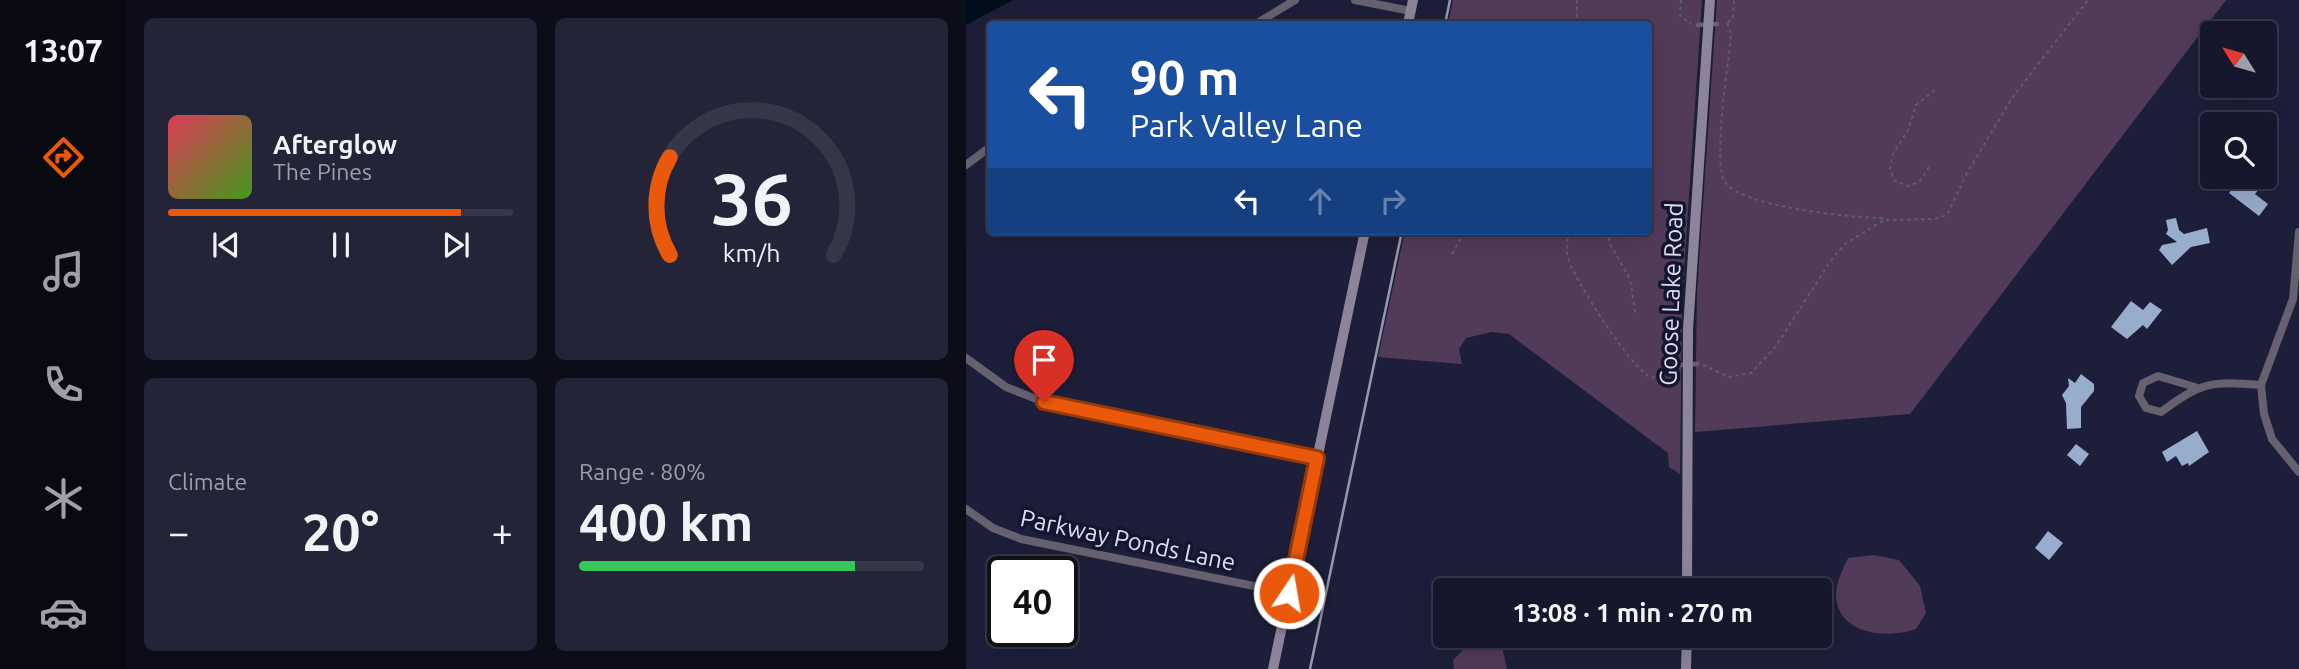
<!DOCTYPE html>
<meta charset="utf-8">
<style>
:root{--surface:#16172c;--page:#232438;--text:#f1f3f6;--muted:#9e9fa9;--line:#353648;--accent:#ea580c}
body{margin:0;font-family:Ubuntu,sans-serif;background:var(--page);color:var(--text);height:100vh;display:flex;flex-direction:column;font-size:26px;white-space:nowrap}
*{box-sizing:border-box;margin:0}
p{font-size:23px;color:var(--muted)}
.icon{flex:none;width:38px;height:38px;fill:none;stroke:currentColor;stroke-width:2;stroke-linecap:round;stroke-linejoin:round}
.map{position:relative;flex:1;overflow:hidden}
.drawer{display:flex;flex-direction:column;gap:18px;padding:18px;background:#0c0d18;width:840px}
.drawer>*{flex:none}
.banner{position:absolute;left:21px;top:21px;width:665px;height:214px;border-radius:7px;box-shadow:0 7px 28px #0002,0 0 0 2px var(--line);background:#1a4fa0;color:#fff;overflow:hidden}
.needle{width:46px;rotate:307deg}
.buttons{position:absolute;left:1234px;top:21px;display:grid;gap:14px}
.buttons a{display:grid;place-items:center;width:77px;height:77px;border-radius:7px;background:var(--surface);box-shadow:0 7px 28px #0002,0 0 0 2px var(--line);font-size:35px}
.speed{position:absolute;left:21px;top:556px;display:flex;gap:14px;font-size:35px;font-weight:700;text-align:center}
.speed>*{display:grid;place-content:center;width:91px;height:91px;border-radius:50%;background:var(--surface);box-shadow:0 7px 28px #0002,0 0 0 2px var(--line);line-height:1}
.speed .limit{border:4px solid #111;border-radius:10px;background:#fff;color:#111}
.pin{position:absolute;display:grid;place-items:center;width:60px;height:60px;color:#fff;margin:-72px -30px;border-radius:50% 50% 50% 0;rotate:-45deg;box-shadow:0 0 7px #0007}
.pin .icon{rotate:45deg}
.me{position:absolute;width:77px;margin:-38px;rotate:12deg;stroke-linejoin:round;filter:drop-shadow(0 0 5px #0008)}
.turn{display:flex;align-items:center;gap:24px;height:147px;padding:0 28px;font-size:32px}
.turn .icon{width:91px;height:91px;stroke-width:2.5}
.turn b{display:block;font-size:49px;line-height:60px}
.lanes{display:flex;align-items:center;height:66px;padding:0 28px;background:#0003;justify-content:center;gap:35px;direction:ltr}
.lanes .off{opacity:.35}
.big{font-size:52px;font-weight:600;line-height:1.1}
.drawer .tile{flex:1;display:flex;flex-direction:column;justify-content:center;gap:10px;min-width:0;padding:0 24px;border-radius:10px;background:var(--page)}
.drawer .dial{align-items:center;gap:0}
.dial svg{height:182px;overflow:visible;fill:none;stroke:var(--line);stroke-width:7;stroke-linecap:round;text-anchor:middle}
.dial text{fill:var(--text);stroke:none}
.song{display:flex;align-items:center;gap:21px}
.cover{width:84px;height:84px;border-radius:10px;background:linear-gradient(135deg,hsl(350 70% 55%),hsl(100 70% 35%))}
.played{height:7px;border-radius:4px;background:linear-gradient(90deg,var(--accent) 85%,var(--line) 85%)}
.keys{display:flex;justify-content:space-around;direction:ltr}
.heat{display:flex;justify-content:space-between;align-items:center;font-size:38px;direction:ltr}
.charge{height:10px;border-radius:5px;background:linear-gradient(90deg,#34c759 80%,var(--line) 0)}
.drawer .tiles{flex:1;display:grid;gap:18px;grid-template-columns:repeat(2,1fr)}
.trip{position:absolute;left:467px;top:578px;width:399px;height:70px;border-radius:7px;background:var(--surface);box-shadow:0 7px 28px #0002,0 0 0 2px var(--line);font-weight:600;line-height:70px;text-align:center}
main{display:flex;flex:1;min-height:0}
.tabs{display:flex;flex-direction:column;width:126px;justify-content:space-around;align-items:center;background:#090912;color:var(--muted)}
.tabs .icon{width:49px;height:49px}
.tabs .selected{color:var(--accent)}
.tabs b{font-size:32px;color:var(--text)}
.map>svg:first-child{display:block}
</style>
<main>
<nav class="tabs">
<b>13:07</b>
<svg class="icon selected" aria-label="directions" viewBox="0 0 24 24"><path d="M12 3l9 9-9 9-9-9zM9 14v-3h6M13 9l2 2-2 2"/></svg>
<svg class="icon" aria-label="music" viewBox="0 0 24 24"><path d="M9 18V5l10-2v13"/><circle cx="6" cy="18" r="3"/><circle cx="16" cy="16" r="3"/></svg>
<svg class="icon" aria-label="phone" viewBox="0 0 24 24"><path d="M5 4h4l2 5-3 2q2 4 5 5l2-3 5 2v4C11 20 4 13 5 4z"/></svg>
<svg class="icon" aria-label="climate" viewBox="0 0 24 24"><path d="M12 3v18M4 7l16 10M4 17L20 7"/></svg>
<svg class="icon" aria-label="car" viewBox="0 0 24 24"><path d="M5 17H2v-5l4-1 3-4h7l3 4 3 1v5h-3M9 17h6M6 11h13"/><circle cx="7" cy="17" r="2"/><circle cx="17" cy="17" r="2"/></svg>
</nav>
<section class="drawer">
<div class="tiles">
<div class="tile">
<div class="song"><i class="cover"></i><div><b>Afterglow</b><p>The Pines</p></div></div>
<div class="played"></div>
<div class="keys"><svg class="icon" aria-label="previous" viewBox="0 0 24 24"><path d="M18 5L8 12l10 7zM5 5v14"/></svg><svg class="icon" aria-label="pause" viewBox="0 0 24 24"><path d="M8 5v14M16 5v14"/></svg><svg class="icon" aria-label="next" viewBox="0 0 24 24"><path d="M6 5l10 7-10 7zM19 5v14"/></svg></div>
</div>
<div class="tile dial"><svg viewBox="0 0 100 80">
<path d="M14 69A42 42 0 1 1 86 69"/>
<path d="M14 69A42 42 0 0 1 14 26" stroke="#ea580c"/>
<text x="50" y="56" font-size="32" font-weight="700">36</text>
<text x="50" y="72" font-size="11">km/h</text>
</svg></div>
<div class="tile"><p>Climate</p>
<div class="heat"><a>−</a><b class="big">20°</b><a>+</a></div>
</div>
<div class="tile"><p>Range · 80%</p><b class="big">400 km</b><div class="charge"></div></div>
</div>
</section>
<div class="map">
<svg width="1333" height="669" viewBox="0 0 1333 669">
<rect width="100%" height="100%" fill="#1d1f3a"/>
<!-- green -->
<path fill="#523b58" d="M 487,0 L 736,0 L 716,300 L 714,474 L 703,467 L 702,453 L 543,334 L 526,332 L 500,338 L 493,349 L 496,364 L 412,357 L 439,231 L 682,231 L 682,24 L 482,24 Z
M 751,0 L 1260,0 L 944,414 L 729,432 L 731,292 Z
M 907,555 L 933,560 L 954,586 L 960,613 L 950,629 C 921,639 871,635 870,595 C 870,582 877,569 882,558 Z
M 520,639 L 535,642 L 541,669 L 488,669 L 487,660 L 498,649 Z"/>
<!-- water -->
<path fill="#000d1a" d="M 0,0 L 47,0 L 0,25 Z"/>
<!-- building -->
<path fill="#98accb" d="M 1275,177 L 1285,177 L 1296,185 L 1289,194 L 1302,204 L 1293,216 L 1263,193 Z
M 1210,218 L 1213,230 L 1218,234 L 1241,228 L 1244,243 L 1225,247 L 1206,265 L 1193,250 L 1196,245 L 1211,242 L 1200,234 L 1202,230 L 1200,220 Z
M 1165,301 L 1177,310 L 1184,302 L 1196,310 L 1181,329 L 1177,325 L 1161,339 L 1145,327 Z
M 1115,374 L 1128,384 L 1128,391 L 1115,407 L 1115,428 L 1101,429 L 1100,403 L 1096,395 L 1103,386 L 1102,378 L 1109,383 Z
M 1231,431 L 1243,452 L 1223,466 L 1222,463 L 1216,466 L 1210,456 L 1201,462 L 1196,452 Z
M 1110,444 L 1123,454 L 1114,466 L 1101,455 Z
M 1082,531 L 1097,543 L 1083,560 L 1069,548 Z"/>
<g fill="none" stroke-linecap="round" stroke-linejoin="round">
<!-- path -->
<path stroke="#5a5d75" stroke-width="2" stroke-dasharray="3.5 3.5" stroke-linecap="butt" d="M 611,0 L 611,24
M 715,0 L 714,16 L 725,24
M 761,23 L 765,33 C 763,62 746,162 759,182 C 774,207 888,218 918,218
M 762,23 L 767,17 L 768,0
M 963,167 L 953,182 L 942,186 L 929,181 L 924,169 L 927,154 L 942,130 L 950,105 L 970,89
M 600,231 C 604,240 599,249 602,258 C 607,278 668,373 686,378 L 707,369
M 640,231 L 645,246 L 664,279 L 670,316
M 486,254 L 499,231
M 737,365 L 763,377 L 785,373 L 810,346 L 866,259 L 879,244 L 918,220 L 968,219 L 981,215 L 1001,173 L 1046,98 L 1122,0"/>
<!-- lane -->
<path stroke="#65616f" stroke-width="4.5" d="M 732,25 L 751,24
M 714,365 L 731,364"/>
<!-- street -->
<path stroke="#65616f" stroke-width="8" d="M 389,0 L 445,11
M 290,24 L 329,0
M 0,165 L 24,147
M 1333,232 L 1327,299 L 1295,385 L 1298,414 L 1306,439 L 1333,472
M 0,358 L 40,387 L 78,402 L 351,458
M 1229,387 L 1192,376 L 1177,383 L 1173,396 L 1180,408 L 1195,412 C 1236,382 1244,381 1295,385
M 0,509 L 27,528 L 55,539 L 323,593"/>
<!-- secondary -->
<path stroke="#8b849a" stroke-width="10" d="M 442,24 L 447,0
M 721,590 L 722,329 L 744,0
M 307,669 L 399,231
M 720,669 L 721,635"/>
<!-- rail -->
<path stroke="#9699ae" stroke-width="2.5" d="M 479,24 L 484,0
M 344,669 L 436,231"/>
</g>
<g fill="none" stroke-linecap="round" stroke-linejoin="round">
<!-- route casing -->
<g stroke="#983908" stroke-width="18">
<path id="route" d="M 78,402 L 351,458 L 323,593"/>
</g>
<!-- route -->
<use href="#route" stroke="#ea580c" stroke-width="12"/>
</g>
<g text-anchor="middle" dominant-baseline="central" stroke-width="7" stroke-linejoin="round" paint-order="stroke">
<!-- street labels -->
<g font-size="24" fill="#dde0f2" stroke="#14152f">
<text transform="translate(705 294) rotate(-88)">Goose Lake Road</text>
<text transform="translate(162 540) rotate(12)">Parkway Ponds Lane</text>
</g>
</g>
</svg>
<div class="buttons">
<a><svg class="needle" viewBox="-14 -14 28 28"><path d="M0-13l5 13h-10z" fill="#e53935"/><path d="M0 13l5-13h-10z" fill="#9e9fa9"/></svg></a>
<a><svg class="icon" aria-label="search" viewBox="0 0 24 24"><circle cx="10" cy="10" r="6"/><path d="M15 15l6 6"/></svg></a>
</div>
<div class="speed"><div class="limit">40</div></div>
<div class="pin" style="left:78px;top:402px;background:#d93025"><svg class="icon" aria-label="arrive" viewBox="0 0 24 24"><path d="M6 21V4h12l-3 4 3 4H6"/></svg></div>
<svg class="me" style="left:323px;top:593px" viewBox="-20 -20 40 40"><circle r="17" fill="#ea580c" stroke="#fff" stroke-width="3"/><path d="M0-11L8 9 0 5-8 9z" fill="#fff"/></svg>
<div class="trip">13:08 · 1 min · 270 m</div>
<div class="banner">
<div class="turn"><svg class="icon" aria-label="left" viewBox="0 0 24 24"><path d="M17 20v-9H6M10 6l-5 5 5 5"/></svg><div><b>90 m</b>Park Valley Lane</div></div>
<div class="lanes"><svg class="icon" aria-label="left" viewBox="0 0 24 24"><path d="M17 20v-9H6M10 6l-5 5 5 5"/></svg><svg class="icon off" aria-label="ahead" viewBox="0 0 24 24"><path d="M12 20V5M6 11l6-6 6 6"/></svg><svg class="icon off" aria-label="right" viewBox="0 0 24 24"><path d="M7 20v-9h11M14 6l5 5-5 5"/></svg></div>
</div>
</div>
</main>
